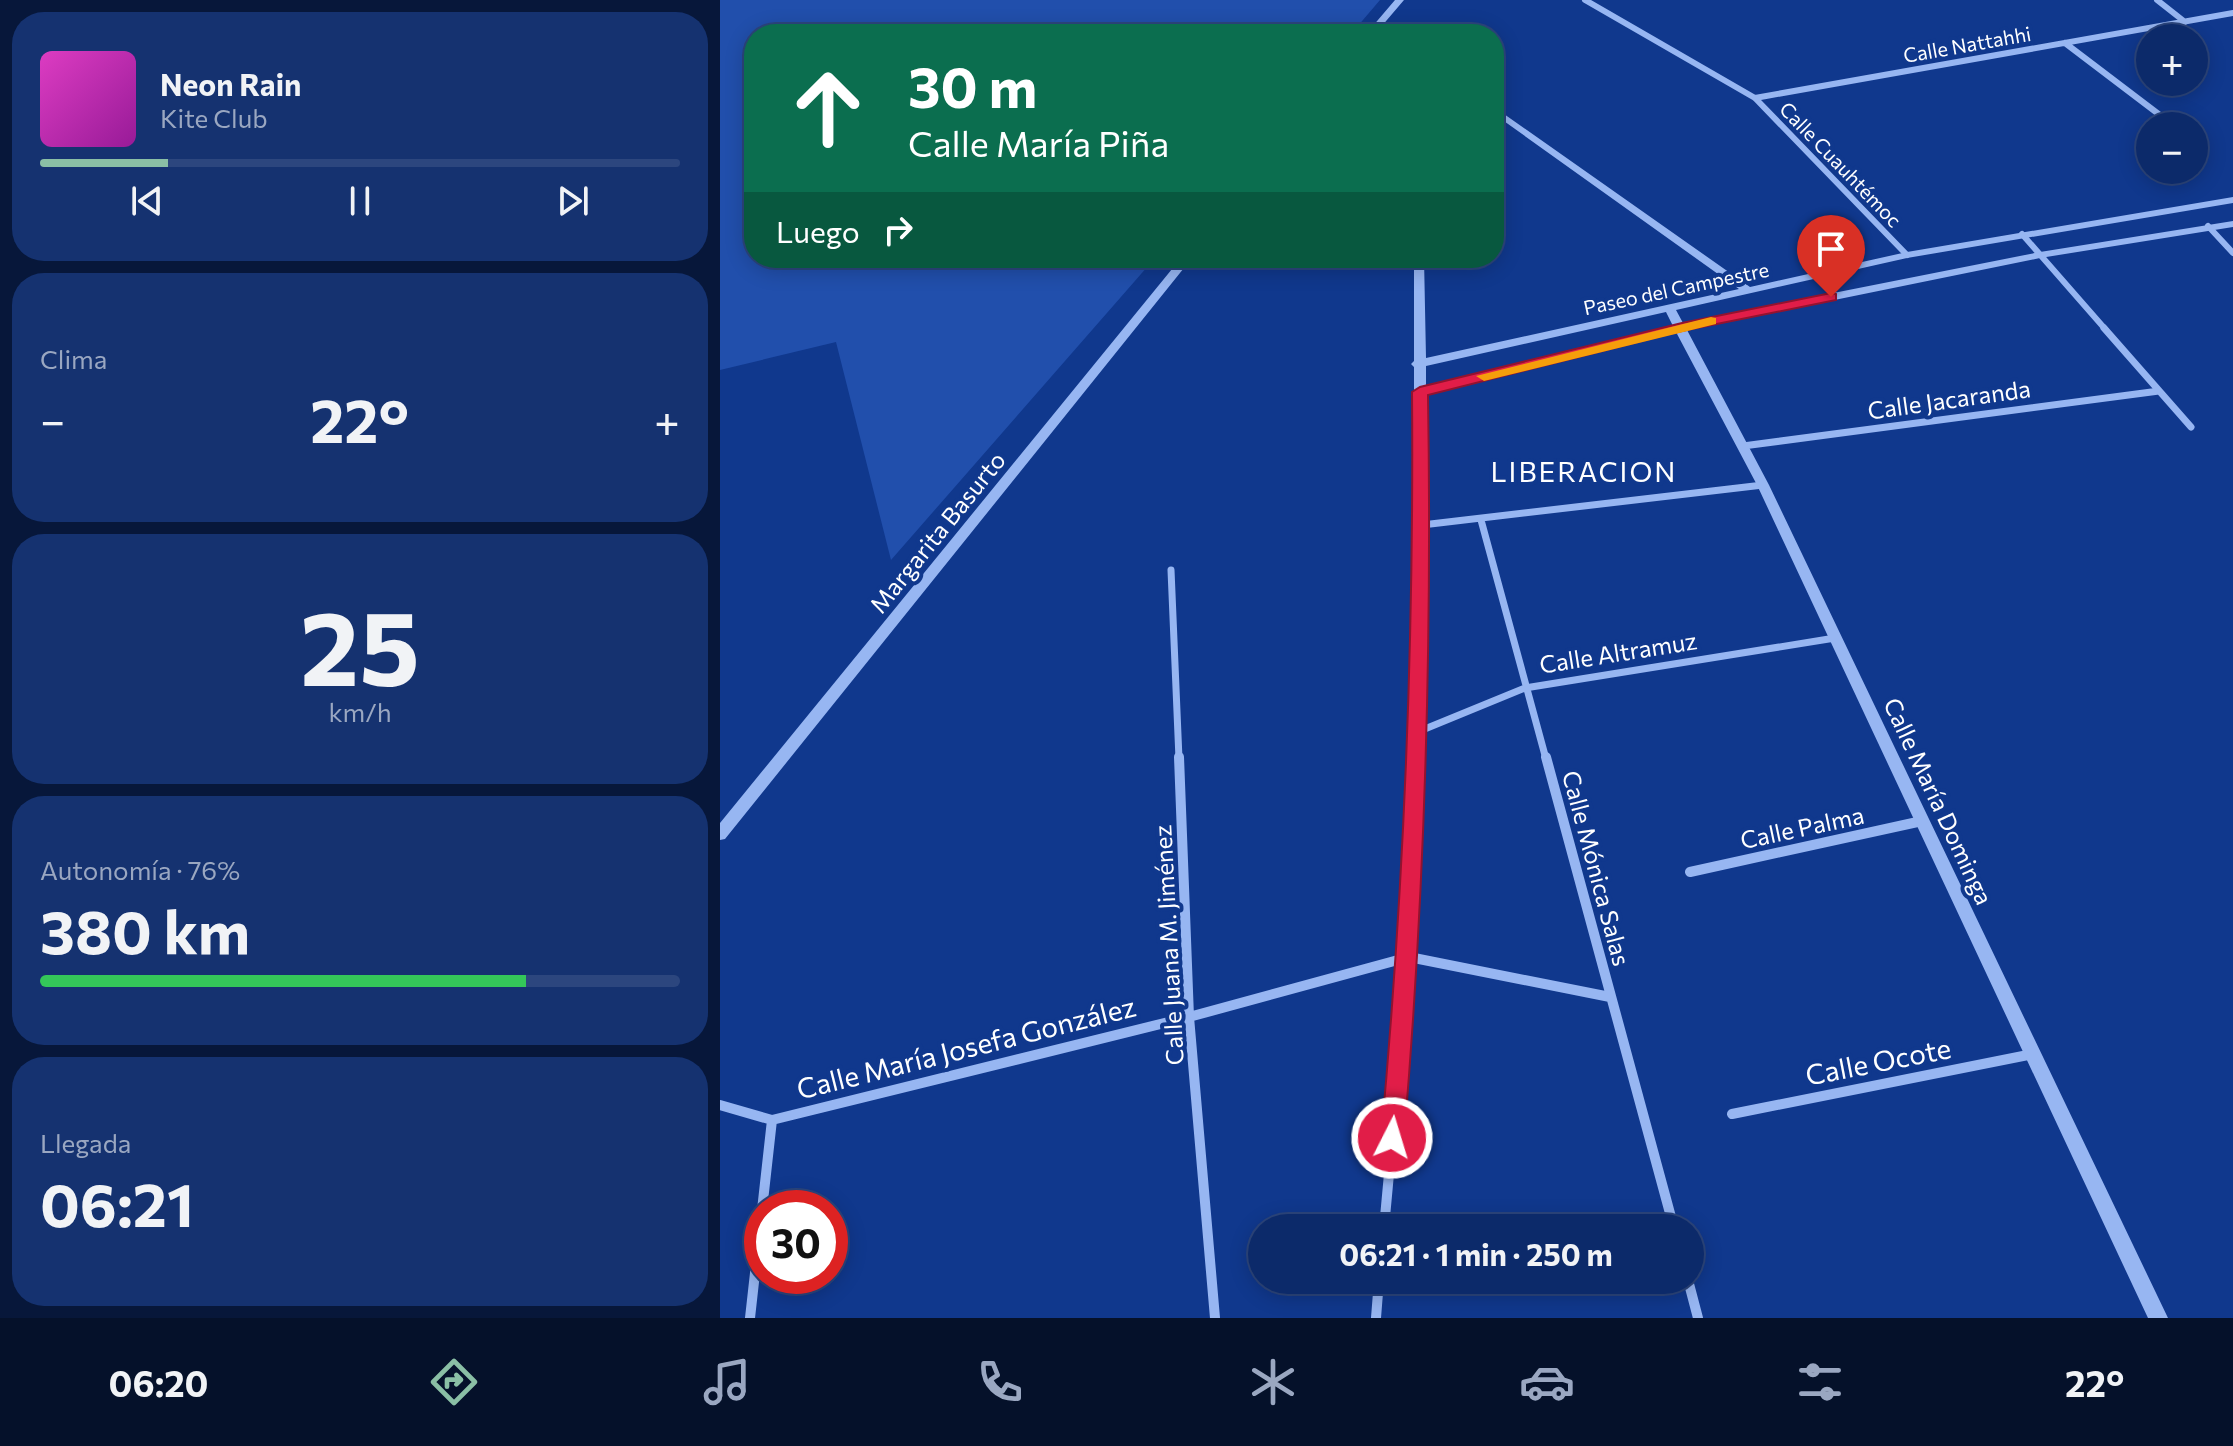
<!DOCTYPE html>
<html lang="es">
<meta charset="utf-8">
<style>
:root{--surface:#0c2a6a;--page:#153270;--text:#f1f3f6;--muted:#9aa7c1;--line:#2c467e;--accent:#8abfa5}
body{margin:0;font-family:Commissioner,sans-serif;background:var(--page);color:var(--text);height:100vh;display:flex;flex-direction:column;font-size:30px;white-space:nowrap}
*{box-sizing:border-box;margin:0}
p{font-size:26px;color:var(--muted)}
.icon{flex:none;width:44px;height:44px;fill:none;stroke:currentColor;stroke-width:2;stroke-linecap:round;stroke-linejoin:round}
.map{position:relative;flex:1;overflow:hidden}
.panel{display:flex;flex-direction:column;gap:12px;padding:12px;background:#07173a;width:720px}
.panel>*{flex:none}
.guide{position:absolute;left:24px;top:24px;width:760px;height:244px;border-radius:32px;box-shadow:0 4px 20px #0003,0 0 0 2px var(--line);background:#0b6e4f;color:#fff;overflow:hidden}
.fabs{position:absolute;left:1416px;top:24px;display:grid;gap:16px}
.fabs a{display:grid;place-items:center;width:72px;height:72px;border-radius:50%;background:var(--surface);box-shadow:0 4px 20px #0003,0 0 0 2px var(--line);font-size:40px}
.speed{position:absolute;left:24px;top:1190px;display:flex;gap:16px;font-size:40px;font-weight:700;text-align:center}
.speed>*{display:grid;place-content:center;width:104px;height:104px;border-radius:50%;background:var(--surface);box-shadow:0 4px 20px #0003,0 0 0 2px var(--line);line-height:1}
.speed .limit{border:12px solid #d22;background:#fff;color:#111}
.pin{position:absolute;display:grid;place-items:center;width:68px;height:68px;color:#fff;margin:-82px -34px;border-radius:50% 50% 50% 0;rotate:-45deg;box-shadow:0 0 8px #0007}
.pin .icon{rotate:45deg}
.me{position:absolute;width:88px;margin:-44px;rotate:5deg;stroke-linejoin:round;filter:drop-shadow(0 0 6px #0008)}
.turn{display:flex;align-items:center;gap:28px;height:168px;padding:0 32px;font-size:36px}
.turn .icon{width:104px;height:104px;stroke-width:2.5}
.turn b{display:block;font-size:56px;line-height:68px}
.then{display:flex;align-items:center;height:76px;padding:0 32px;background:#0003;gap:16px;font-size:30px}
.big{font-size:60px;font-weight:700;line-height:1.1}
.panel .tile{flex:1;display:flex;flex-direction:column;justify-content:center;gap:12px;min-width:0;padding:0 28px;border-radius:32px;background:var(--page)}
.panel .dial{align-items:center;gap:0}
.dial b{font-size:104px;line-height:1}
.song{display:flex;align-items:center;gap:24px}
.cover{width:96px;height:96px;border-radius:12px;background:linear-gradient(135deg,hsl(310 70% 55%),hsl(300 70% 35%))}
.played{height:8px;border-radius:4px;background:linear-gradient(90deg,var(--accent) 20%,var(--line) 20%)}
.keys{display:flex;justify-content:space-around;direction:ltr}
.heat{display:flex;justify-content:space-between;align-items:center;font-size:44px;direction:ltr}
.charge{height:12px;border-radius:6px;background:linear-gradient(90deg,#34c759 76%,var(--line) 0)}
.trip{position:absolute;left:528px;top:1214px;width:456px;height:80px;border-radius:40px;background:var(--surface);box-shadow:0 4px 20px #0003,0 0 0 2px var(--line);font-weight:700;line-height:80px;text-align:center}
.dock{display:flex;height:128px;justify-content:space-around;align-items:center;background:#05112a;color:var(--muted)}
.dock .icon{width:56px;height:56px}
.dock .current{color:var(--accent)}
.dock b{font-size:36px;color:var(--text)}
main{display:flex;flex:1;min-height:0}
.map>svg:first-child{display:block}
</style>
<main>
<section class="panel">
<div class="tile">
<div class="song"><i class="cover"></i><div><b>Neon Rain</b><p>Kite Club</p></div></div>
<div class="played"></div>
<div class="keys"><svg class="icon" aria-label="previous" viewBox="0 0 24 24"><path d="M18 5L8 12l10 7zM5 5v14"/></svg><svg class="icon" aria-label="pause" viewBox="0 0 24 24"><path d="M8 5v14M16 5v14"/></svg><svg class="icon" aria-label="next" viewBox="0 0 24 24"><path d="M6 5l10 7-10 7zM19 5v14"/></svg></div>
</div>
<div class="tile"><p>Clima</p>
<div class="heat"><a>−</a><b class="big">22°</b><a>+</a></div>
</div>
<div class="tile dial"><b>25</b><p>km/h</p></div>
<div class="tile"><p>Autonomía · 76%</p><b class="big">380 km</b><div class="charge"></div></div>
<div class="tile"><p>Llegada</p><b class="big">06:21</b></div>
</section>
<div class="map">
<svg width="1513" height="1318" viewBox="0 0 1513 1318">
<rect width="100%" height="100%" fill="#10388d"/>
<!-- green -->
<path fill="#214fac" d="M 0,0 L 660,0 L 631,34 L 34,34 L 34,258 L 435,258 L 171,560 L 116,342 L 0,370 Z"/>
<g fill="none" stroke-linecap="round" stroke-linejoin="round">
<!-- minor-far2 -->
<path stroke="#97b6f2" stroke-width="6" d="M 865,0 L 1035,98 L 1187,255
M 1437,0 L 1465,22
M 1345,43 L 1453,125
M 1035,98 L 1513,13
M 1488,226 L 1513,253
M 1302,234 L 1386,330"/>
<!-- minor-far1 -->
<path stroke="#97b6f2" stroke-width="7" d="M 1384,328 L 1471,427
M 1023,446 L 1439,391
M 761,520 L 826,759
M 702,525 L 1043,485
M 451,570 L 459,759
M 695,733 L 805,688 L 1115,638
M 695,759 L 702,525 L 700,392"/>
<!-- minor -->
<path stroke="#97b6f2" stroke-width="10" d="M 459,757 L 469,1017 L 495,1318
M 826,757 L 954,1228
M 970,872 L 1202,821
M 0,1105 L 52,1120 L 469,1017 L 689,957 L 890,997
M 1012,1114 L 1313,1054
M 664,1228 L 689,957 L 695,757
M 968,1280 L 978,1318
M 30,1318 L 52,1120
M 656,1318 L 659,1280"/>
<!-- tertiary -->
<path fill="#97b6f2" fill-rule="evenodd" d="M 675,0 L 684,0 L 655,34 L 646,34 Z
M 774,107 L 1030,287 L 1187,252 L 1513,197 L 1513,203 L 1187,258 L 956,310 L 963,323 L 1320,252 L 1513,221 L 1513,227 L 1320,258 L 967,330 L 1049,485 L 1448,1318 L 1428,1318 L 1037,485 L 956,332 L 700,396 L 694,392 L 694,367 L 691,364 L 694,361 L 694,258 L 704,258 L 706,358 L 1019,289 L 774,114 ZM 946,312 L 953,326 L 706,387 L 706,366 Z
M 461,258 L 472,258 L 5,839 L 0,840 L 0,823 Z"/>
</g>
<!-- route -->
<path fill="#e11d48" stroke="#92132f" stroke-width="2" d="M 1111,293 L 1116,294 L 1116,300 L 962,331 L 708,395 C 712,643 705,891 684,1138 L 680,1145 L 672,1149 L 664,1145 L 661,1138 C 684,890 694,641 692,392 L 700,387 L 962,323 Z"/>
<!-- slow -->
<path fill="#f59e0b" d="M 991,317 L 996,318 L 996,324 L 764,381 L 756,376 Z"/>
<g text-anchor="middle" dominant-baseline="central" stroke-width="8" stroke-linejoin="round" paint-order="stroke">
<!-- far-street labels -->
<g font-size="20" fill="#fff" stroke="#10388d">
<text transform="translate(1247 44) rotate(-10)">Calle Nattahhi</text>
<text transform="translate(1121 164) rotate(46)">Calle Cuauhtémoc</text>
<text transform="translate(956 288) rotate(-12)">Paseo del Campestre</text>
</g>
<!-- street labels -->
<g font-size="24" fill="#fff" stroke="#10388d">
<text transform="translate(1229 399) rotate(-8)">Calle Jacaranda</text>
<text transform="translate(217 532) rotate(-51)">Margarita Basurto</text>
<text transform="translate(898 652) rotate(-9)">Calle Altramuz</text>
<text transform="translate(1219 801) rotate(65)">Calle María Dominga</text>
<text transform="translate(1082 827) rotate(-12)">Calle Palma</text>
<text transform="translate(877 868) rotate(75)">Calle Mónica Salas</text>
<text transform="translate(448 945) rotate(-93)">Calle Juana M. Jiménez</text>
</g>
<!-- quarter labels -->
<g font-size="28" letter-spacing="2" fill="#fff" stroke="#10388d">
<text x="864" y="471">LIBERACION</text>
</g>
<!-- near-street labels -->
<g font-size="28" fill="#fff" stroke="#10388d">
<text transform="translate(246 1047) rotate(-14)">Calle María Josefa González</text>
<text transform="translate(1158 1061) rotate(-11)">Calle Ocote</text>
</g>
</g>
</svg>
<div class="fabs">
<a>+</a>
<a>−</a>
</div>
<div class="speed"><div class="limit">30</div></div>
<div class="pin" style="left:1111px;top:297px;background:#d93025"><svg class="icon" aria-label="arrive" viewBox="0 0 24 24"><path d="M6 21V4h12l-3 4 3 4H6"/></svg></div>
<svg class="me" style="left:672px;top:1138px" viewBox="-20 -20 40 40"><circle r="17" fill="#e11d48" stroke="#fff" stroke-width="3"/><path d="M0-11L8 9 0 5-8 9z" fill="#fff"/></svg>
<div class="trip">06:21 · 1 min · 250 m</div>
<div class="guide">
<div class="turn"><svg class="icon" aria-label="ahead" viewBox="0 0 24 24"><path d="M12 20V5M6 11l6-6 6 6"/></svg><div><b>30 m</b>Calle María Piña</div></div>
<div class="then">Luego<svg class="icon" aria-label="right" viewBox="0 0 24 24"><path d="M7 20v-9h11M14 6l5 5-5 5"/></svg></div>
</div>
</div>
</main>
<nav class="dock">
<b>06:20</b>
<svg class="icon current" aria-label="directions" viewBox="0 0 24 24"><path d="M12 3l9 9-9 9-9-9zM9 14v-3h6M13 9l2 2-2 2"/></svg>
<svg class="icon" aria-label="music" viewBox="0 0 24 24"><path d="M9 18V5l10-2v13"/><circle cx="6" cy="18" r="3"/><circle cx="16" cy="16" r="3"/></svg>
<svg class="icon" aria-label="phone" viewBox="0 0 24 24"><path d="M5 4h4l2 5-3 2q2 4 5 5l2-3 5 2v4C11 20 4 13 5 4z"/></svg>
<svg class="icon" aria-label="climate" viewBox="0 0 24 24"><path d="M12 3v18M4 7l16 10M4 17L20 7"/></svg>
<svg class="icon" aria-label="car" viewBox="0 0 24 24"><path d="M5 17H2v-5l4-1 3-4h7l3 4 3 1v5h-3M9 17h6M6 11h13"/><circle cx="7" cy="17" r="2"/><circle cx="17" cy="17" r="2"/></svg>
<svg class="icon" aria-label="filters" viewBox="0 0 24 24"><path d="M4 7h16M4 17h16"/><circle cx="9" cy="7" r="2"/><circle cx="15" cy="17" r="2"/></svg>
<b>22°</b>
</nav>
